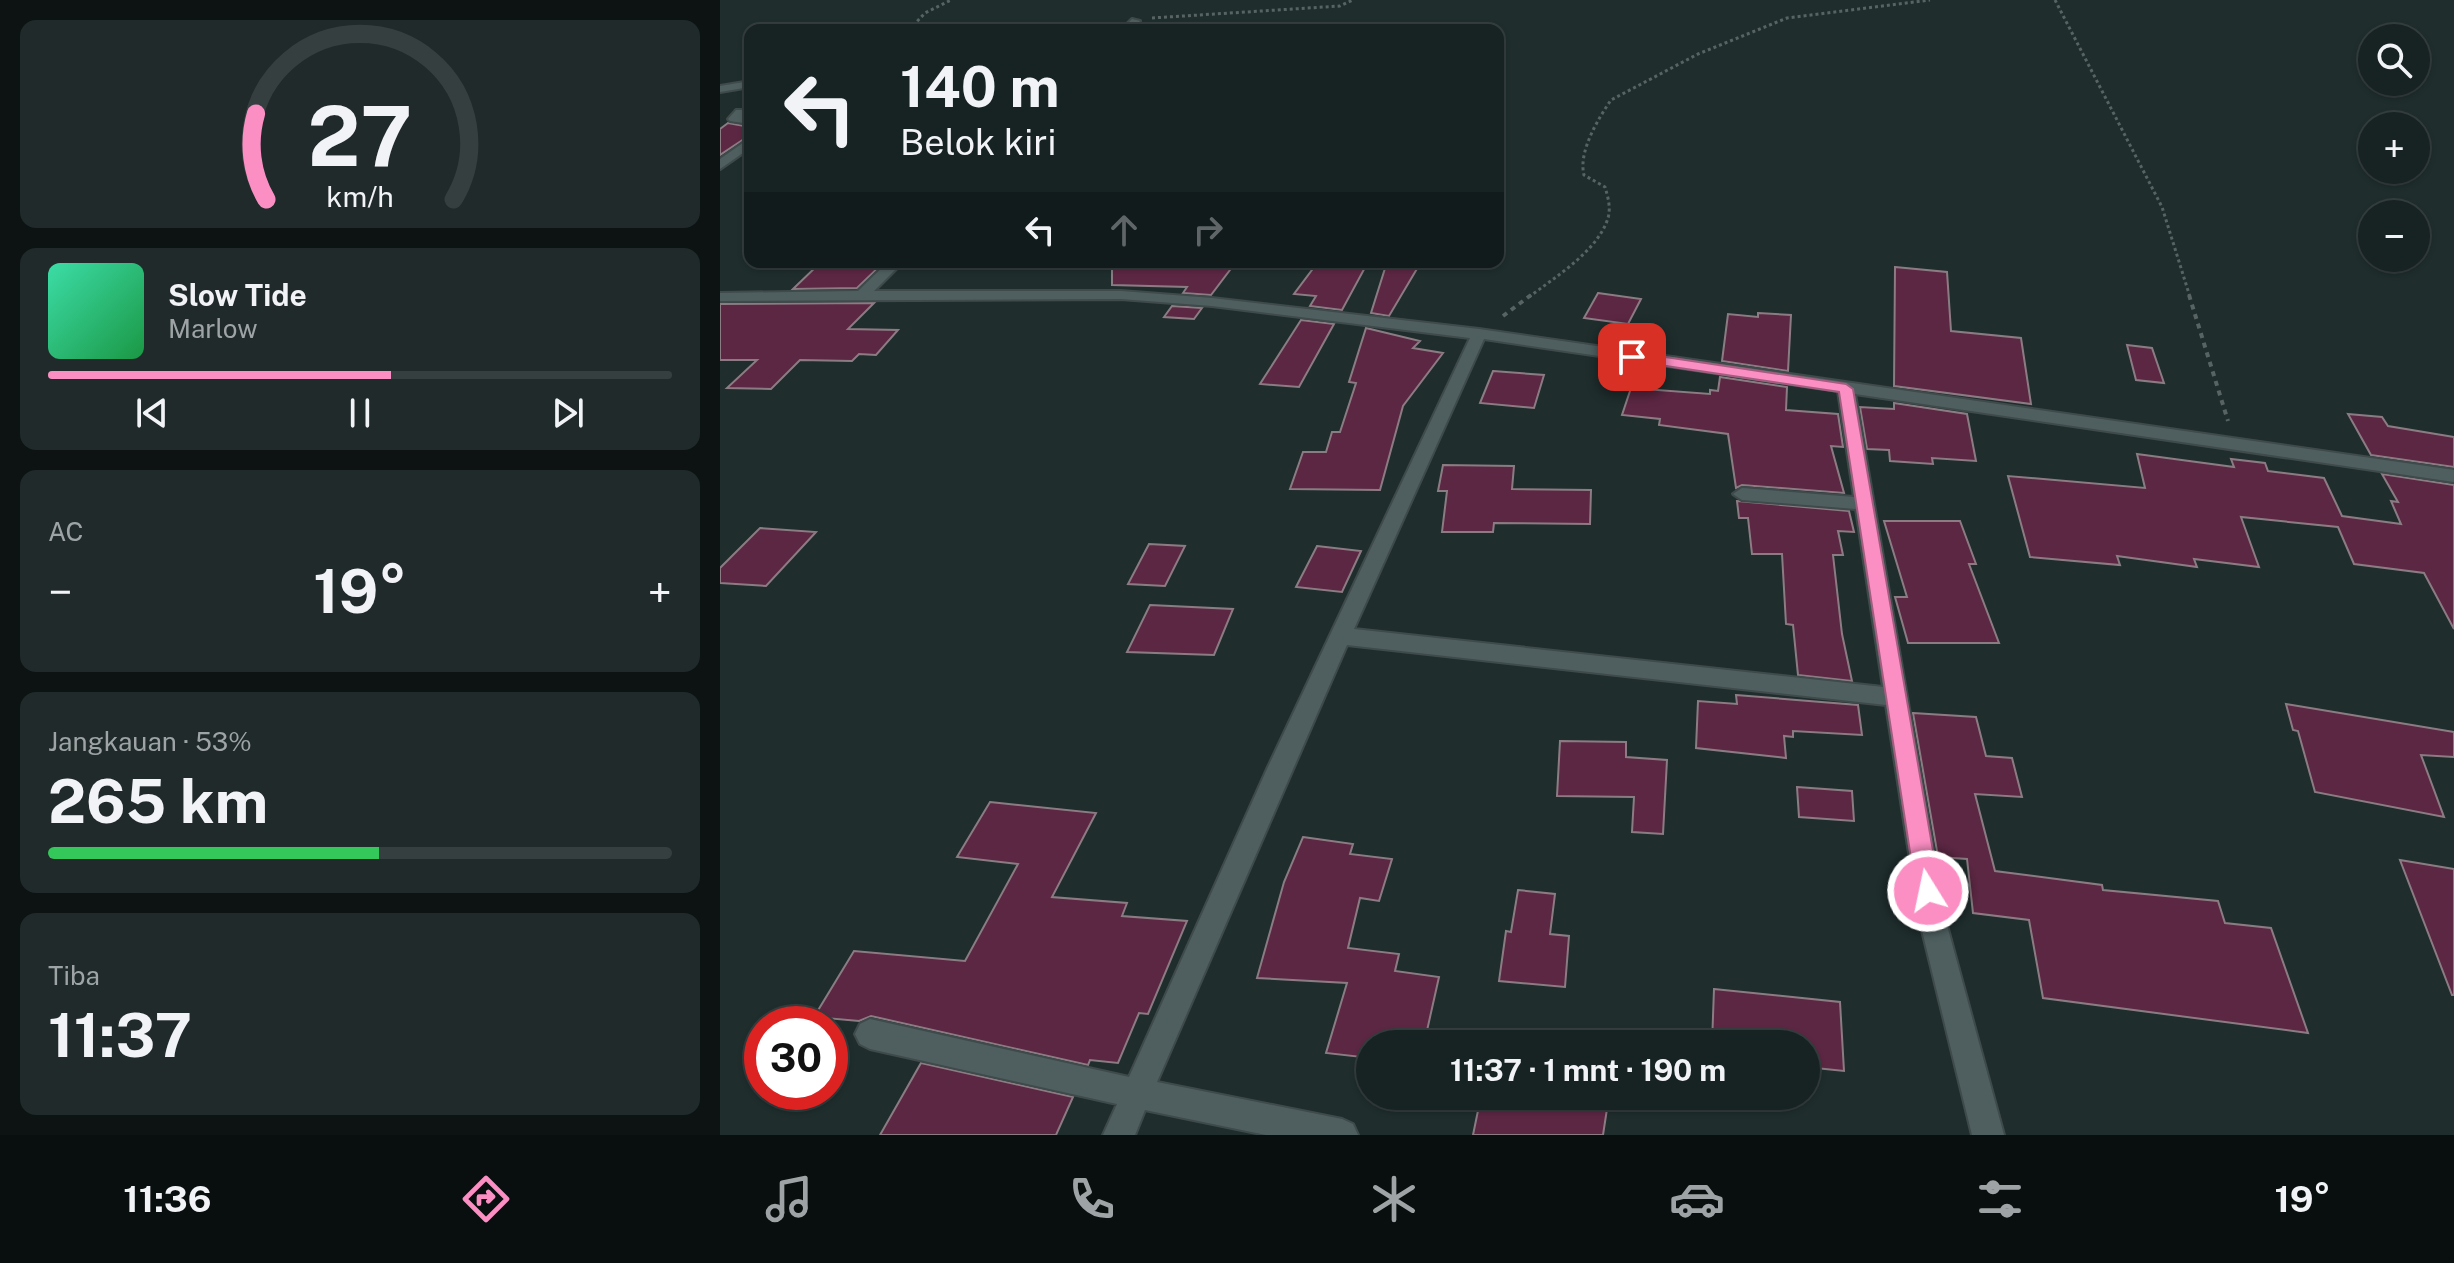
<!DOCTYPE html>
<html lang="id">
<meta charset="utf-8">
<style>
:root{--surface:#172222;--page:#202a2a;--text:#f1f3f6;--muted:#9ea4a5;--line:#363f40;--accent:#fb8fc4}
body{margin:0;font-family:"Public Sans",sans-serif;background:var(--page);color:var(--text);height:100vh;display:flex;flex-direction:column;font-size:30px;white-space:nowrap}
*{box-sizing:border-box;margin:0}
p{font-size:26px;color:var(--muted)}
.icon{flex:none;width:44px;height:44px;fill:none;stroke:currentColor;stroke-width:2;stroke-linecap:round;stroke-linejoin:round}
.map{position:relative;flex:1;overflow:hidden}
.panel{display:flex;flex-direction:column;gap:20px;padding:20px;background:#0d1313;width:720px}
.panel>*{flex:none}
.banner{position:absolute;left:24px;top:24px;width:760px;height:244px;border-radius:16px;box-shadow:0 2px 6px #0004,0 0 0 2px var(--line);background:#172222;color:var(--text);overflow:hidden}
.tools{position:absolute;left:1638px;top:24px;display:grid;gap:16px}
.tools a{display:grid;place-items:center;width:72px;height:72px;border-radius:50%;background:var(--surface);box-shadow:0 2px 6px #0004,0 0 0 2px var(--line);font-size:40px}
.speed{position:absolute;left:24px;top:1006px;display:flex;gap:16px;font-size:40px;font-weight:700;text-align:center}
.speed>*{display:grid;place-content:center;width:104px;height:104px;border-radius:50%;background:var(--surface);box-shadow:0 2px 6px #0004,0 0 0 2px var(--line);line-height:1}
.speed .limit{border:12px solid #d22;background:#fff;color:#111}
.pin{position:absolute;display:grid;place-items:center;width:68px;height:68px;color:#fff;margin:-34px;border-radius:16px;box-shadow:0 4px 12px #0006}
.me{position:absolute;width:88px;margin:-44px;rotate:350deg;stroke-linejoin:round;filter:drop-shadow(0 0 6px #0008)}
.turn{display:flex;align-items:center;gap:28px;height:168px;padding:0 24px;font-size:36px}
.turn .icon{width:104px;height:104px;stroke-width:2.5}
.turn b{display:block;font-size:56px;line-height:68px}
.lanes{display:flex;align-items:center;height:76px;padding:0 24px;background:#0003;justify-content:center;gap:40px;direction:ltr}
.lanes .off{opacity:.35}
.big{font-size:60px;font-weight:700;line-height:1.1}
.panel .card{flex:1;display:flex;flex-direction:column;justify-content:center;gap:12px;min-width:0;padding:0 28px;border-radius:16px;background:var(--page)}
.panel .dial{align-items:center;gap:0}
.dial svg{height:208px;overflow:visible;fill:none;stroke:var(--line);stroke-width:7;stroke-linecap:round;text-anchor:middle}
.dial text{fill:var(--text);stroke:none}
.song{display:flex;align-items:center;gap:24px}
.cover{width:96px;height:96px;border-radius:12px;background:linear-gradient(135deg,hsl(160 70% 55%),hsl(140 70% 35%))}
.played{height:8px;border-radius:4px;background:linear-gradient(90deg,var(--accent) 55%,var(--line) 55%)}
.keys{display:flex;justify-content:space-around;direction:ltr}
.heat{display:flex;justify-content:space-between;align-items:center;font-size:44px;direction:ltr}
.charge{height:12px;border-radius:6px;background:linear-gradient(90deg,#34c759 53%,var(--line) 0)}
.trip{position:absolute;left:636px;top:1030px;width:464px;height:80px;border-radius:40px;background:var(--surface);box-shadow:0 2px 6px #0004,0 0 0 2px var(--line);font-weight:700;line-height:80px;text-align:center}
.tab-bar{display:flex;height:128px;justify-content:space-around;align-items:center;background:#090e0e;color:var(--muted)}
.tab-bar .icon{width:56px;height:56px}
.tab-bar .active{color:var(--accent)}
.tab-bar b{font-size:36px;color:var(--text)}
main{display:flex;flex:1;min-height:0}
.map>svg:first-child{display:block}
</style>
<main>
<section class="panel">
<div class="card dial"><svg viewBox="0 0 100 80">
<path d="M14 69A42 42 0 1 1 86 69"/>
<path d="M14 69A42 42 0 0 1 10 36" stroke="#fb8fc4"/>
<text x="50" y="56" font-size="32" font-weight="700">27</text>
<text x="50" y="72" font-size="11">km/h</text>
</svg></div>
<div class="card">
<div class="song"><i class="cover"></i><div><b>Slow Tide</b><p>Marlow</p></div></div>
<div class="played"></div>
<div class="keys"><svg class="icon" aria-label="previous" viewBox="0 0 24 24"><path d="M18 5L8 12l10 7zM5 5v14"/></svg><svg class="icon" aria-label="pause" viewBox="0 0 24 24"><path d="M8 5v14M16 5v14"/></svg><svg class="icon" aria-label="next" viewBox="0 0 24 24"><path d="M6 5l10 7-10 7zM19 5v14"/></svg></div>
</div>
<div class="card"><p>AC</p>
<div class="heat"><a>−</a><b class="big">19°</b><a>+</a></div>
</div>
<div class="card"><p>Jangkauan · 53%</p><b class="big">265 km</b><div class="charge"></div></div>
<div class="card"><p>Tiba</p><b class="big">11:37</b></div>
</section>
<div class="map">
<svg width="1734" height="1135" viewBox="0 0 1734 1135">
<rect width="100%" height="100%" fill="#1f2d2d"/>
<!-- building -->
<path fill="#5c2743" stroke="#8b7c83" stroke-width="2" d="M 8,123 L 30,127 L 30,135 L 0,155 L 0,129 Z
M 101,262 L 164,262 L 137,288 L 73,289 Z
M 392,262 L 516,262 L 491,295 L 463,293 L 467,287 L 392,285 Z
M 598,262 L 648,262 L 622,310 L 590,306 L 596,296 L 574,294 Z
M 667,262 L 701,262 L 669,316 L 651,313 Z
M 1175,267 L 1227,272 L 1231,331 L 1301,338 L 1311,404 L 1174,386 Z
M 878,293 L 921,299 L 908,324 L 864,318 Z
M 154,303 L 128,329 L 178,330 L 156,355 L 139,354 L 132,361 L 80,360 L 51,389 L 7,388 L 37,360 L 0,360 L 0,304 Z
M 452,306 L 482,308 L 474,319 L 444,317 Z
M 1038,313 L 1071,315 L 1068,371 L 1002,361 L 1008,314 L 1038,317 Z
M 581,320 L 614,324 L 579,387 L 540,384 Z
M 646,328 L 700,341 L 693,348 L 723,353 L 683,406 L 660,490 L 570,489 L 583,452 L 606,452 L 612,432 L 620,432 L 636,383 L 629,382 Z
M 1407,345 L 1432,348 L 1444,383 L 1416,380 Z
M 773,371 L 824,375 L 814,408 L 760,403 Z
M 1000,377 L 1067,387 L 1066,410 L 1118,414 L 1123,447 L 1111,446 L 1124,493 L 1022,485 L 1016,488 L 1008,434 L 939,425 L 940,419 L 902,415 L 911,388 L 990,394 L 990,390 L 998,391 Z
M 1174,403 L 1247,414 L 1256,461 L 1212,458 L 1213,464 L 1170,461 L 1169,450 L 1147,449 L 1140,407 L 1174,409 Z
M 1628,414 L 1662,417 L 1668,426 L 1734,437 L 1734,467 L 1651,455 Z
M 1417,454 L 1514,467 L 1511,459 L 1545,463 L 1548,471 L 1604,478 L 1622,516 L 1681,524 L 1671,501 L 1678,502 L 1662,474 L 1734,485 L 1734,629 L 1704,573 L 1634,564 L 1618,527 L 1521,517 L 1539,567 L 1474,559 L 1477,567 L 1397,556 L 1400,565 L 1310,557 L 1288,476 L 1425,488 Z
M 723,465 L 794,466 L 792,489 L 871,490 L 870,524 L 774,523 L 773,532 L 722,532 L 727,491 L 718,491 Z
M 1017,501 L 1129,511 L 1134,532 L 1118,531 L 1123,555 L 1113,555 L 1122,634 L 1132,681 L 1078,675 L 1073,625 L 1066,624 L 1062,554 L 1032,554 L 1028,518 L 1019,518 Z
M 1164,521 L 1240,521 L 1256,564 L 1249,564 L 1279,643 L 1188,643 L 1175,597 L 1187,597 Z
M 40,528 L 96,532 L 46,586 L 0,583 L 0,568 Z
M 429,544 L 465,546 L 445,586 L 408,584 Z
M 597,546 L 641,551 L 622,592 L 576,587 Z
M 430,605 L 513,609 L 494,655 L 407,652 Z
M 1016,695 L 1138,705 L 1142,735 L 1073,731 L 1073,737 L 1064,736 L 1066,758 L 976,748 L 978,701 L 1017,704 Z
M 1566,704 L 1734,732 L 1734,757 L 1701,755 L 1724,817 L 1595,792 L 1578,731 L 1573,730 Z
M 1193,713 L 1256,717 L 1266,756 L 1292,758 L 1302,797 L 1255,794 L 1275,871 L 1382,885 L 1383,890 L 1498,901 L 1505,923 L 1551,928 L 1588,1033 L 1323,998 L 1309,920 L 1253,913 L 1247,859 L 1218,857 Z
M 840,741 L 906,742 L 906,757 L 947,760 L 943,834 L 912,832 L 914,797 L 837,796 Z
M 1077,787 L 1132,791 L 1134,821 L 1079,817 Z
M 270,802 L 376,813 L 332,897 L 407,903 L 402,916 L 467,921 L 428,1014 L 419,1013 L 398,1063 L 370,1060 L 368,1065 L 151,1016 L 139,1021 L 94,1017 L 134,951 L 245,961 L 298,864 L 237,857 Z
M 583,837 L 633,844 L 630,854 L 672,859 L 659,901 L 640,898 L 628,948 L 679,954 L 675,971 L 719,977 L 704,1044 L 650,1044 L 650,1058 L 606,1053 L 627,983 L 537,978 L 564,882 Z
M 1680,860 L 1734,869 L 1734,995 L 1732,995 Z
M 798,890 L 835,894 L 830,934 L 849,936 L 845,987 L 779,981 L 786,931 L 791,932 Z
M 994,989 L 1120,1002 L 1124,1071 L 1086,1067 L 1086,1044 L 992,1044 Z
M 201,1063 L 353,1097 L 336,1135 L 160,1135 Z
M 761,1096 L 889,1096 L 883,1135 L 753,1135 Z"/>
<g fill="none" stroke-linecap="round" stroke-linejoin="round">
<!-- minor casing -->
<g stroke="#3f4a4b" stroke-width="4">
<path id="minor" d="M 412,19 L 420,21 L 411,30 L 401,30 Z
M 30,81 L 30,87 L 0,92 L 0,86 Z
M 16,110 L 24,110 L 22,117 L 30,118 L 30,124 L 10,121 L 8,119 Z
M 30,138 L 30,148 L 0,169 L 0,159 Z
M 168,262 L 183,262 L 154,291 L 401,291 L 492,298 L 759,329 L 1734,470 L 1734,482 L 1135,394 L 1225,918 L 1284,1135 L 1252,1135 L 1199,918 L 1166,705 L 627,645 L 437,1082 L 622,1119 L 633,1124 L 638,1135 L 546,1135 L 425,1110 L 415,1135 L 383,1135 L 397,1104 L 150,1049 L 140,1044 L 135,1034 L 140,1024 L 150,1019 L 409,1077 L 547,769 L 750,338 L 492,306 L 401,299 L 0,301 L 0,293 L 138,291 ZM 764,339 L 1118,391 L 1134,497 L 1022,488 L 1013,494 L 1022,500 L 1136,509 L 1163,687 L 634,629 Z"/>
</g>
<!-- path-far1 -->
<path stroke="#586464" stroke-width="3" stroke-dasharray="3 3" stroke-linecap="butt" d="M 1335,0 L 1442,207 L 1470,297
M 432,18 L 620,6 L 633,0
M 189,30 L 205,13 L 231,0
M 809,297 C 835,277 878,251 888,218 C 891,208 888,197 885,187 L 864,175 C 858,152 878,119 891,100 L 978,54 L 1067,18 L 1210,0"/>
<!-- path -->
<path stroke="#586464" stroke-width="4" stroke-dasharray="5 5" stroke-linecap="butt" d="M 1469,295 L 1508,421
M 783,316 L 811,295"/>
<!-- minor -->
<use href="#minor" fill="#4f5f60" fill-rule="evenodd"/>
</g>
<!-- route -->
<path fill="#fb8fc4" stroke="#a35d7f" stroke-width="2" d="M 912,352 L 1126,384 L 1133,389 L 1220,891 L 1216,898 L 1208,902 L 1199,898 L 1196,891 L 1119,392 L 906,360 L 904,357 Z"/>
</svg>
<div class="tools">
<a><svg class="icon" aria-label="search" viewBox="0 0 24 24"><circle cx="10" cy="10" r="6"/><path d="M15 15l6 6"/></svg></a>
<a>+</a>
<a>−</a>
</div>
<div class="speed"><div class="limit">30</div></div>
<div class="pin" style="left:912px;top:357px;background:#d93025"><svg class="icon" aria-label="arrive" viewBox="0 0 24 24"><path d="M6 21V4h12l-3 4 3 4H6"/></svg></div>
<svg class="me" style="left:1208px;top:891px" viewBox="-20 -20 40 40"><circle r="17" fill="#fb8fc4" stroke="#fff" stroke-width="3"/><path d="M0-11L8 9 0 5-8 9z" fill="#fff"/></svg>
<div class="trip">11:37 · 1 mnt · 190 m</div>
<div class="banner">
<div class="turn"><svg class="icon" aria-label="left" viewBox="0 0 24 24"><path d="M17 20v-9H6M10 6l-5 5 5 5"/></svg><div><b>140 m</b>Belok kiri</div></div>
<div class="lanes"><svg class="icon" aria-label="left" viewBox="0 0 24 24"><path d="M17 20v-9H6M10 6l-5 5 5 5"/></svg><svg class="icon off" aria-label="ahead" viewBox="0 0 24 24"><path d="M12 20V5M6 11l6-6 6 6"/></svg><svg class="icon off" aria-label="right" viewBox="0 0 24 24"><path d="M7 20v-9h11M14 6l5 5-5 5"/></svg></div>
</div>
</div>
</main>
<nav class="tab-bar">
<b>11:36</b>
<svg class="icon active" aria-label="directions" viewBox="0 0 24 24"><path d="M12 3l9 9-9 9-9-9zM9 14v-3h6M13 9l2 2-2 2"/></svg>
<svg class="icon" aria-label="music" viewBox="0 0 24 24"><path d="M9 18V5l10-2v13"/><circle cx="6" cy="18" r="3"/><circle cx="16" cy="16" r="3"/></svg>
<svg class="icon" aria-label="phone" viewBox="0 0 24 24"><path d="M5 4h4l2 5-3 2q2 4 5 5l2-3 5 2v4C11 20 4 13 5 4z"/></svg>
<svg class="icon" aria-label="climate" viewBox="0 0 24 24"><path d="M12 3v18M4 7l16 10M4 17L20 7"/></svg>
<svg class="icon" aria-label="car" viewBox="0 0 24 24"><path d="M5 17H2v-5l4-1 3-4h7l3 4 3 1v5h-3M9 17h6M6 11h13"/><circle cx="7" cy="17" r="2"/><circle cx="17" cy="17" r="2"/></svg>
<svg class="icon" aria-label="filters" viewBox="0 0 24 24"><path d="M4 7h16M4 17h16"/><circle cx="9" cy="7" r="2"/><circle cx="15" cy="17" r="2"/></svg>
<b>19°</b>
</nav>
